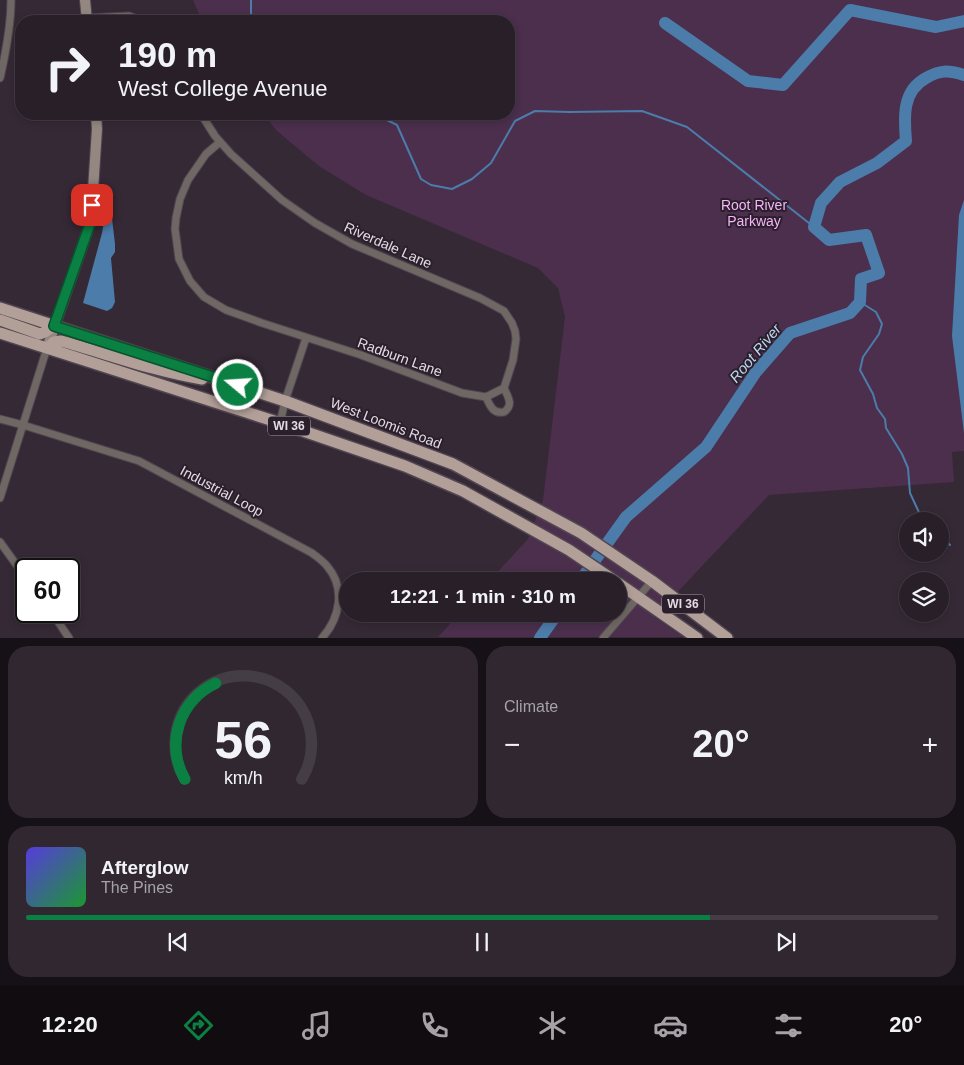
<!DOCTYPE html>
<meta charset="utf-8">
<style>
:root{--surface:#281f28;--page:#302730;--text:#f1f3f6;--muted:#a5a2a8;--line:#443d45;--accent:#0b8043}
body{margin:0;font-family:Helvetica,sans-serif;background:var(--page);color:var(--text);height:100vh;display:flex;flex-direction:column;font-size:19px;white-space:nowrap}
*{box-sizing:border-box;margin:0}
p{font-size:16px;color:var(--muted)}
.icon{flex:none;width:28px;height:28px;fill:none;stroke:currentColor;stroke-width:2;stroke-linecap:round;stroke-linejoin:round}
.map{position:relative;height:638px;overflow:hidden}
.drawer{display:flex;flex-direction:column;gap:8px;padding:8px;background:#161116;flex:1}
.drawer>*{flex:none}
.guide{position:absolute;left:15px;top:15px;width:500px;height:105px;border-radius:20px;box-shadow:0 2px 8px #0003,0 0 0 1px var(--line);background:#281f28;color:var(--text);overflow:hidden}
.controls{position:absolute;left:899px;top:512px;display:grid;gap:10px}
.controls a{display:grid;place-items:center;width:50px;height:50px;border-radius:50%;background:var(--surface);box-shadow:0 2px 8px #0003,0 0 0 1px var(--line);font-size:25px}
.speed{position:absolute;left:15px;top:558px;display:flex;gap:10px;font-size:25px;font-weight:700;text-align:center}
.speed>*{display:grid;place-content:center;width:65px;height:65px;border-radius:50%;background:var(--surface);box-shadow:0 2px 8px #0003,0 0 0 1px var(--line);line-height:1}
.speed .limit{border:2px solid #111;border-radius:8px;background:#fff;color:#111}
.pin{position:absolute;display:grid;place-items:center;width:42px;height:42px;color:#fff;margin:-21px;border-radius:10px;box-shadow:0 2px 8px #0006}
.me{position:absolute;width:55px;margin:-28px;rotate:288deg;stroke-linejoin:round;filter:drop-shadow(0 0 4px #0008)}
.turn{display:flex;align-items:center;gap:18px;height:105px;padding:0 20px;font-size:22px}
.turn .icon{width:65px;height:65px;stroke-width:2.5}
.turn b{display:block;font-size:35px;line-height:42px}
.big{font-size:38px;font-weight:700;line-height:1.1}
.drawer .tile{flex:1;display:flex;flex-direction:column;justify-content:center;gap:8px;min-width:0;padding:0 18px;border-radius:20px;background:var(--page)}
.drawer .dial{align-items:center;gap:0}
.dial svg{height:130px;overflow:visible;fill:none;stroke:var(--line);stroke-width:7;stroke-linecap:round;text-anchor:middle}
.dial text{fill:var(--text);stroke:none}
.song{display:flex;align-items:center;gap:15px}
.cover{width:60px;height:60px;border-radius:8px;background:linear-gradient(135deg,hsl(250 70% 55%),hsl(130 70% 35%))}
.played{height:5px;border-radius:2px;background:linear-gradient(90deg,var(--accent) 75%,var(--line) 75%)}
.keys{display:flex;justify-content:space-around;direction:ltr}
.heat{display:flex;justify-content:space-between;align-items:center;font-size:28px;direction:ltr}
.drawer .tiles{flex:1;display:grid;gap:8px;grid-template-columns:1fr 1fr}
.tile:last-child{grid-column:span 2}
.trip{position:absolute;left:339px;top:572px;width:288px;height:50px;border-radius:25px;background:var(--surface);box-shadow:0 2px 8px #0003,0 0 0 1px var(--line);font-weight:700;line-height:50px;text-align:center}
.dock{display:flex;height:80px;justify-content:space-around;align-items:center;background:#100c10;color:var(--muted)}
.dock .icon{width:35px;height:35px}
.dock .current{color:var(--accent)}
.dock b{font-size:22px;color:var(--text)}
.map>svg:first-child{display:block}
</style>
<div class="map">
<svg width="964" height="638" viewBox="0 0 964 638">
<rect width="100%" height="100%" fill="#352935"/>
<!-- green -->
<path fill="#4b2f4d" d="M 193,0 L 964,0 L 964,451 L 952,452 L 954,482 L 769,495 L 654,617 L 683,637 L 438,637 L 459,614 L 618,614 L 618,581 L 489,581 L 528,539 L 543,500 L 565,317 L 558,288 L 538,268 L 366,195 L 319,166 L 277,131 L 263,114 L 509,114 L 509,21 L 202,21 Z"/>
<!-- water -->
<path fill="#4c7caa" d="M 109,193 L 115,244 L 115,252 L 111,258 L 115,302 L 112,308 L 107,311 L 83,303 L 102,233 Z
M 964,200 L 964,433 L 952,336 L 959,215 Z"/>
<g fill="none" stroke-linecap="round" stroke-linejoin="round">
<!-- stream -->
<path stroke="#4c7caa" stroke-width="2" d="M 251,0 L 251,19 L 253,21
M 371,114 L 383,118 L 397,125 L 421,179 L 431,185 L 452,189 L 472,179 L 491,163 L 515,121 L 535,111 L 569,112 L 642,111 L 687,127 L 814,227
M 860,302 L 876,312 L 882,324 L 879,334 L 863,357 L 860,370 L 873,394 L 877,408 L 885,419 L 886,428 L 902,454 L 908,468 L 910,493 L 923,521
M 940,534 L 950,545"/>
<!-- river -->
<path stroke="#4c7caa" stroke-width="12" d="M 665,23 L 748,81 L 783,85 L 850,10 L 936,27 L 964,21
M 580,581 L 626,517 L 706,447 L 756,372 L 790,333 L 850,313 L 860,302 L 861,279 L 879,273 L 866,235 L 829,240 L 814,227 L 821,203 L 840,182 L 877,163 L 906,141 C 904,117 902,91 926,78 C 940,70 948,70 964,75
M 540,638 L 557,614"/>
<!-- street casing -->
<g stroke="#514551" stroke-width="9">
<path id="street" d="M 87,18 L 129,16 L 143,21
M 0,78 C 6,52 11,27 11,0
M 201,114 L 215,136 L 231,154 L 282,200 L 315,223 L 352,244 L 480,298 L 504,311 L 512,323 L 515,331 L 516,339 L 513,360 L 504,388 L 486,397
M 220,142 L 206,154 L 188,180 L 180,199 L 176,218 L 175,229 L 179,259 L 190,281 L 204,297 L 226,310 L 262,323 L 361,355 L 462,393 L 486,397
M 486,397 C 490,406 493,414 504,412 C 514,405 508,397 504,388
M 0,419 L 23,425 L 139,461 L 312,553 C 317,557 323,561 327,566 C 346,588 340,618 322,638
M 280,423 L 285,401 L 306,338
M 0,498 L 47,348
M 0,542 L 26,578
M 51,611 L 69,638
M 603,638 L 652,581"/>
</g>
<!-- secondary casing -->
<g stroke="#514551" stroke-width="12">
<path id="secondary" d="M 85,0 L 87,21
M 47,348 L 91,221 L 97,129 L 96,114"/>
</g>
<!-- primary casing -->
<g stroke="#514551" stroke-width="14">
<path id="primary" d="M 0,308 L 285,401 L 453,464 L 581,533 L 652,581 L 727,638
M 0,320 L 40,334 L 45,332 L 55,325
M 0,333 L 280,423 L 405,466 L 463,491 L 569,550 L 615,581
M 47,348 L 54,342 L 61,341 C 108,354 153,371 202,379
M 618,583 L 697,638"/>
</g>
<!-- street -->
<use href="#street" stroke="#6f6763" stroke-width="7"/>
<!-- secondary -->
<use href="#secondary" stroke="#948781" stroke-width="10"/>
<!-- primary -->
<use href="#primary" stroke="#b19f98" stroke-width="11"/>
</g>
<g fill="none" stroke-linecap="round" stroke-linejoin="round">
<!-- route casing -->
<g stroke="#07532c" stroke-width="12">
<path id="route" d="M 92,205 L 91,221 L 54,326 L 238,385"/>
</g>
<!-- route -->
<use href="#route" stroke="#0b8043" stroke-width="9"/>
</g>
<g text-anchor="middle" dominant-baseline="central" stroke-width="4" stroke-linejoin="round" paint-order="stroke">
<!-- shield labels -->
<g fill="#2b1f2b" stroke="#aca3ac" stroke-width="1">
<rect x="268" y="416.5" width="42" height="19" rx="4"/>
<rect x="662" y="594.5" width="42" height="19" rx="4"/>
</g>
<g font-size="12" font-weight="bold" fill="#e3dbe3">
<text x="289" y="426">WI 36</text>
<text x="683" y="604">WI 36</text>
</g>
<!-- park labels -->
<g font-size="14" fill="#f6b4fa" stroke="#2b1f2b">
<text x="754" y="205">Root River<tspan x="754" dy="16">Parkway</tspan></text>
</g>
<!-- street labels -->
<g font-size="14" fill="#e3dbe3" stroke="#2b1f2b">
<text transform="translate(388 245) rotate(24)">Riverdale Lane</text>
<text transform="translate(400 357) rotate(20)">Radburn Lane</text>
<text transform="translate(386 423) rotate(21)">West Loomis Road</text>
<text transform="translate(222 491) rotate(28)">Industrial Loop</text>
</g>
<!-- water labels -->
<g font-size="15" font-style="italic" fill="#bbd6f1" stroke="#2b1f2b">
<text transform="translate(755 353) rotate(-50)">Root River</text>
</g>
</g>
</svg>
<div class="controls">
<a><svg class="icon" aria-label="sound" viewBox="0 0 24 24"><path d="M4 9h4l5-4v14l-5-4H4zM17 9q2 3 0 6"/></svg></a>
<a><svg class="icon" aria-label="layers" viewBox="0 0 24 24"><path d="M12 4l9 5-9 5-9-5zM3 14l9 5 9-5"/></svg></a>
</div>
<div class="speed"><div class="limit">60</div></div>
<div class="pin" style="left:92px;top:205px;background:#d93025"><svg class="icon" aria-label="arrive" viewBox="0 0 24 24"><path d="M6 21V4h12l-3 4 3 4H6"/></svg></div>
<svg class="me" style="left:238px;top:385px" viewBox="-20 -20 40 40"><circle r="17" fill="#0b8043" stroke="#fff" stroke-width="3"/><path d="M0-11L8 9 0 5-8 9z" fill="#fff"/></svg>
<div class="trip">12:21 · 1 min · 310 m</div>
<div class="guide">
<div class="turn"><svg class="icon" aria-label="right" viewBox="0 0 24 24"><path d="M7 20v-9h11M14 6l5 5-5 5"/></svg><div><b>190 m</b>West College Avenue</div></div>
</div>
</div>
<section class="drawer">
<div class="tiles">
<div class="tile dial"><svg viewBox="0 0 100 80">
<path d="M14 69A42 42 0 1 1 86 69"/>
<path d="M14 69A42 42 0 0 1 33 10" stroke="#0b8043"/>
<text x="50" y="56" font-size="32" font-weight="700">56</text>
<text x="50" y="72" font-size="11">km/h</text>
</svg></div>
<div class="tile"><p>Climate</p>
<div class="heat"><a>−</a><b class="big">20°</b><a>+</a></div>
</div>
<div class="tile">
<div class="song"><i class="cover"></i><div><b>Afterglow</b><p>The Pines</p></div></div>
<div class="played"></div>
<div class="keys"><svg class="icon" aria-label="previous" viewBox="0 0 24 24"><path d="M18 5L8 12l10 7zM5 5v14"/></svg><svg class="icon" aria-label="pause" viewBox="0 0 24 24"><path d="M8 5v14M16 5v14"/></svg><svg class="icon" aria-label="next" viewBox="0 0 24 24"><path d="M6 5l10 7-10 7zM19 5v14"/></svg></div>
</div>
</div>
</section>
<nav class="dock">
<b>12:20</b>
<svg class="icon current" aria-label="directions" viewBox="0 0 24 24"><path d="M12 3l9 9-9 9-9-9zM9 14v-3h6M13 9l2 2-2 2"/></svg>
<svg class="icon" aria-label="music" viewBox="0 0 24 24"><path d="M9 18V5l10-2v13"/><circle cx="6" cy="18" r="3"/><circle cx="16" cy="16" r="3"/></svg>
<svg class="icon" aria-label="phone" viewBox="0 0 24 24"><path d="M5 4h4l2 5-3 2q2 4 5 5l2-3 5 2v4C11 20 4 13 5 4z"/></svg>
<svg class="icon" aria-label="climate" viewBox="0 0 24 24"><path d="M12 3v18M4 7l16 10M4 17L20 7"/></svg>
<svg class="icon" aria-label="car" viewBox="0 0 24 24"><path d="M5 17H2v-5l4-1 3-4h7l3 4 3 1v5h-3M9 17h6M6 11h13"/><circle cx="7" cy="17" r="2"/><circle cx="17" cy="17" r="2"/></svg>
<svg class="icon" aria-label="filters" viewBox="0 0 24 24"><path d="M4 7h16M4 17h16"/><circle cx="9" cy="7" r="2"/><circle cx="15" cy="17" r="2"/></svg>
<b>20°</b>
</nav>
